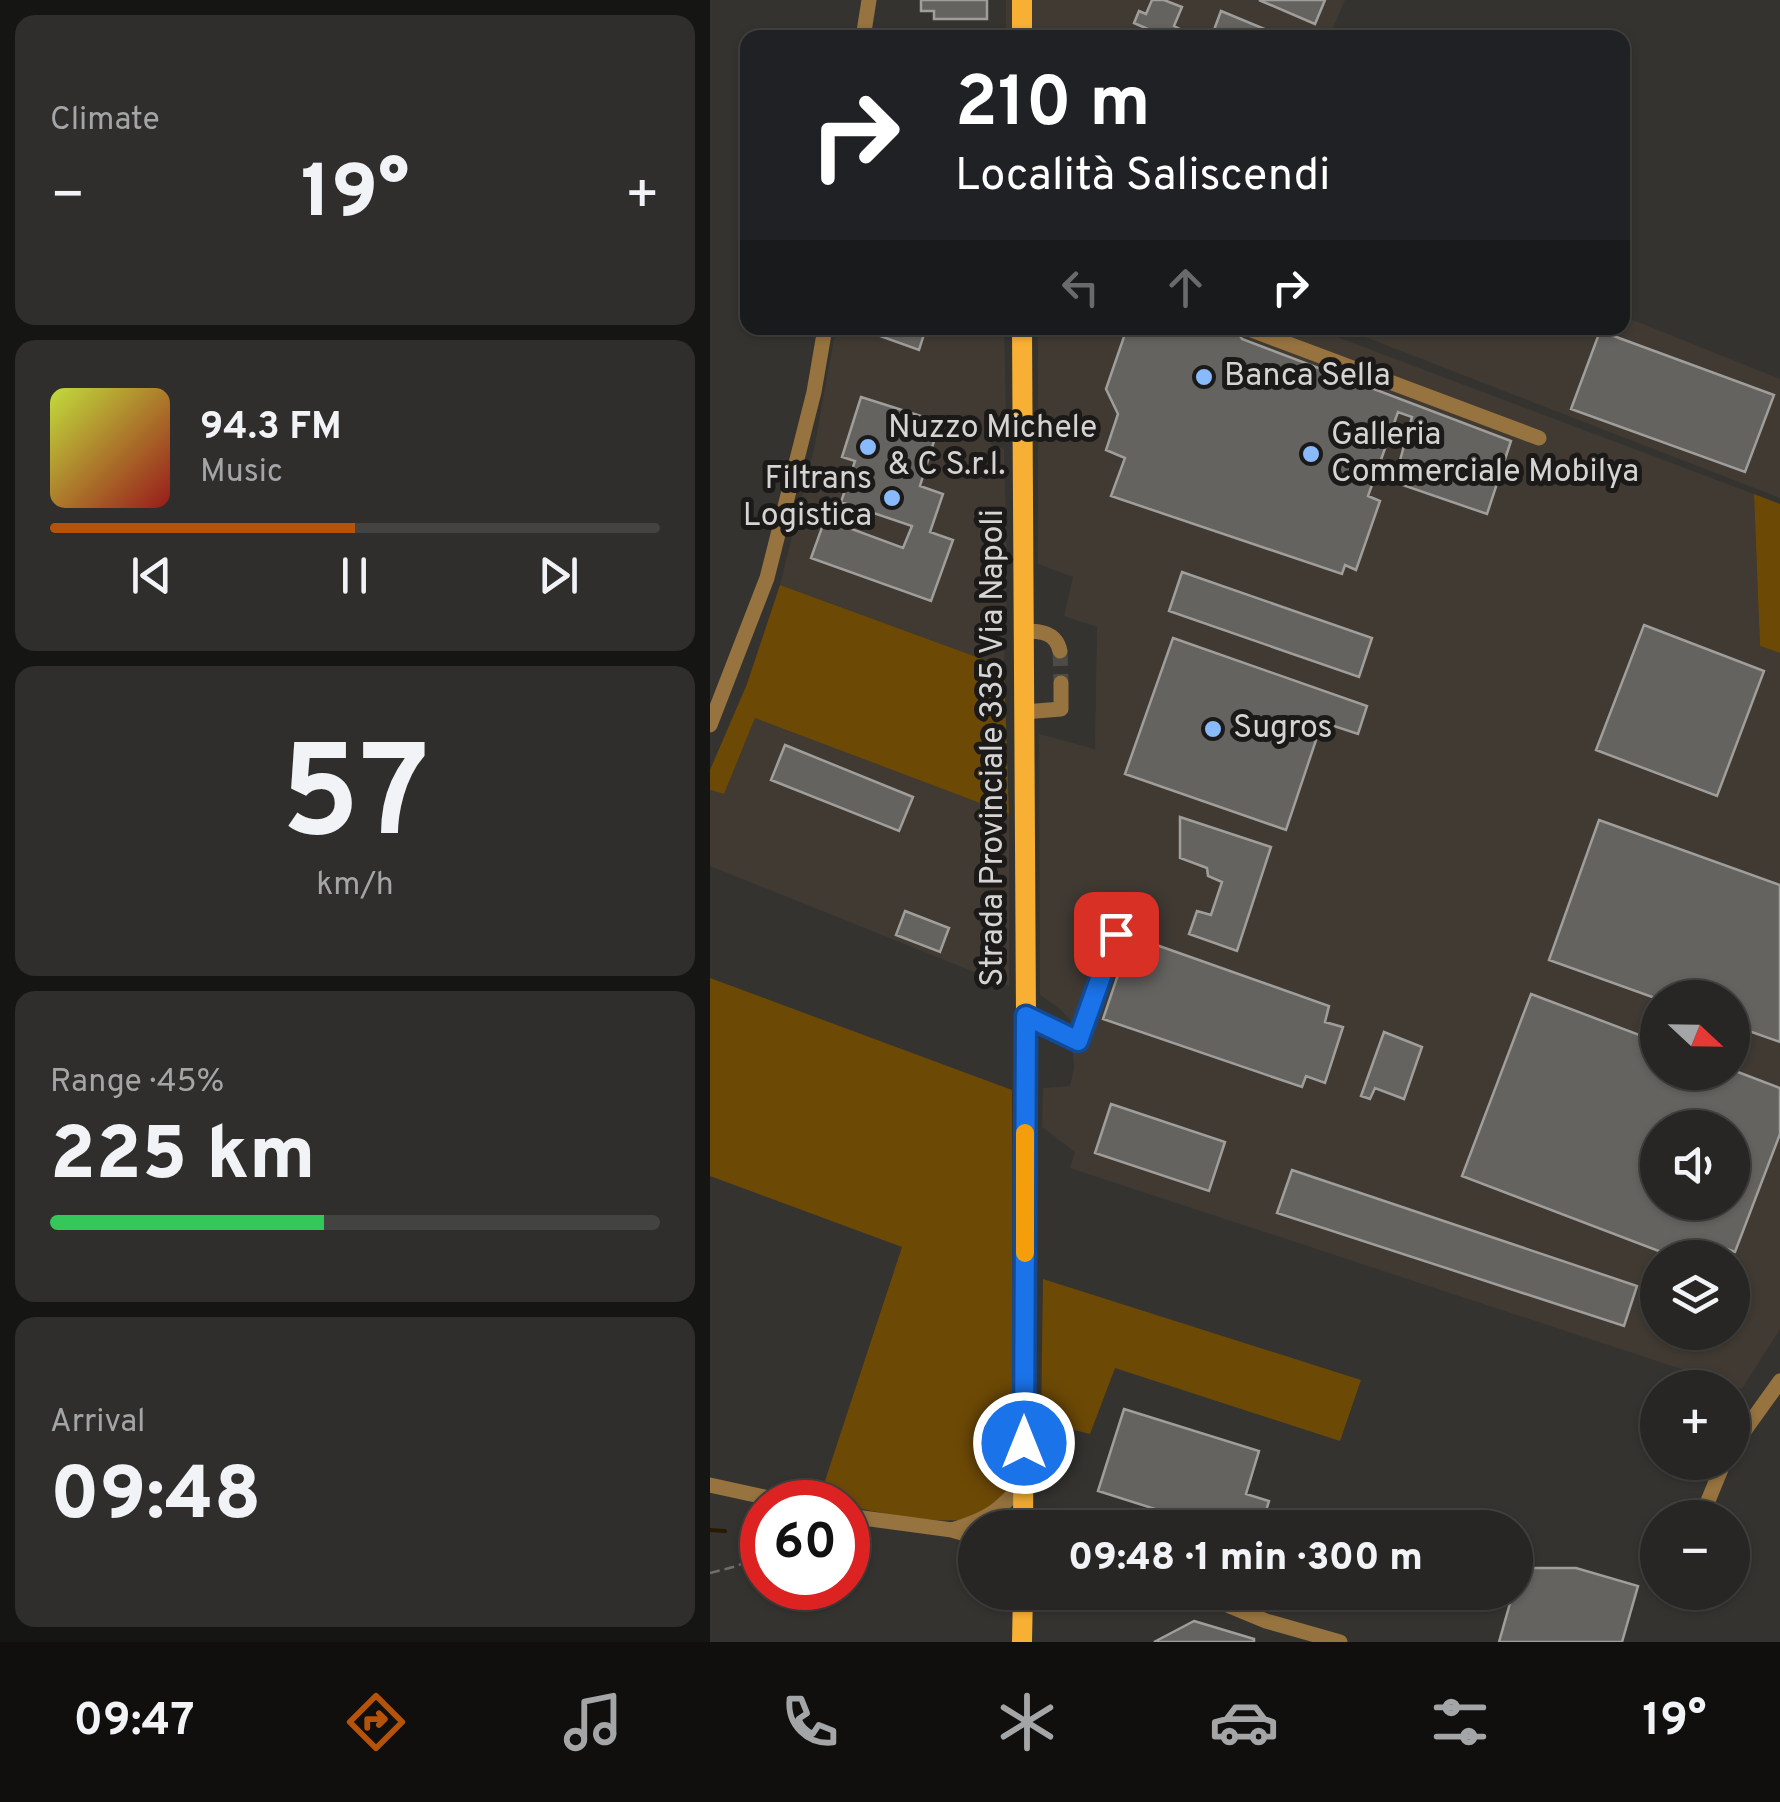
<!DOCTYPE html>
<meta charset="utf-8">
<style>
:root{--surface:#272624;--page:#2f2e2c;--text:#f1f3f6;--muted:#a4a5a6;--line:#434341;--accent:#b45309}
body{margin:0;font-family:Overpass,sans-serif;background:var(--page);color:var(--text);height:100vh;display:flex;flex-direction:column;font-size:38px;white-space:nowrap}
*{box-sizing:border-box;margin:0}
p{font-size:32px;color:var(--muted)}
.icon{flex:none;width:55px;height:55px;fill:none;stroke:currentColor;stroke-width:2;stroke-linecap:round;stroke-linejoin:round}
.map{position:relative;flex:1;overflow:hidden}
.drawer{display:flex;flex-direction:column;gap:15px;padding:15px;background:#151514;width:710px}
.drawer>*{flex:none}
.guide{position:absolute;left:30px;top:30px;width:890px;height:305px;border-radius:20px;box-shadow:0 2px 8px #0004,0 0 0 2px var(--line);background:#202124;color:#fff;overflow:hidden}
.needle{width:65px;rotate:112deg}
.fabs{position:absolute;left:930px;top:980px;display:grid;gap:20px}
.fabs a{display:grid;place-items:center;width:110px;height:110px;border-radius:50%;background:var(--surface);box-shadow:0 2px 8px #0004,0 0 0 2px var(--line);font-size:50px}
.speed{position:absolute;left:30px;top:1480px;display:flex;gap:20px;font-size:50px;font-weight:700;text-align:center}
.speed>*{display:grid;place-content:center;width:130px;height:130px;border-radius:50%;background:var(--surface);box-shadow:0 2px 8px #0004,0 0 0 2px var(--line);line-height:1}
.speed .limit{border:15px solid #d22;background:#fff;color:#111}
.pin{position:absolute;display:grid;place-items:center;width:85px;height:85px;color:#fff;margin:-42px;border-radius:20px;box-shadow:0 5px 15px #0006}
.me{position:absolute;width:110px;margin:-55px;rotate:0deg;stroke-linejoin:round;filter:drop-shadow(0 0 8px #0008)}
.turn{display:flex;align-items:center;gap:35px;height:210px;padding:0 50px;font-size:45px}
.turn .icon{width:130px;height:130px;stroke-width:2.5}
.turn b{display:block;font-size:70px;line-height:85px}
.lanes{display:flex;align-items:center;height:95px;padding:0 50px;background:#0003;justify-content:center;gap:50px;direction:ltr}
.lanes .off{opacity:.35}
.big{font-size:75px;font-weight:800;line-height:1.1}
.drawer .tile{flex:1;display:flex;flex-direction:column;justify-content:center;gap:15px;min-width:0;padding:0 35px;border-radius:20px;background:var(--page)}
.drawer .dial{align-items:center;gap:0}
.dial b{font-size:130px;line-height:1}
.song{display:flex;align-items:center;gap:30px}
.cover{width:120px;height:120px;border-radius:15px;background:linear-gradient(135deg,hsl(70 70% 55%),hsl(0 70% 35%))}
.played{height:10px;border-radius:5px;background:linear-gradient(90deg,var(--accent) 50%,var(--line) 50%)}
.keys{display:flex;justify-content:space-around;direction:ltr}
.heat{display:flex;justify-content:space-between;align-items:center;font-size:55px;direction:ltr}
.charge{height:15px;border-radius:8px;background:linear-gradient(90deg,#34c759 45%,var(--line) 0)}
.trip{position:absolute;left:248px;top:1510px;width:575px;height:100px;border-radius:50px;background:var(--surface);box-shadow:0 2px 8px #0004,0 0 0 2px var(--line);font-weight:800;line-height:100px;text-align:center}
.menu{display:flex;height:160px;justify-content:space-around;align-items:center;background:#100f0e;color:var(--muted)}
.menu .icon{width:70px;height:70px}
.menu .selected{color:var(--accent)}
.menu b{font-size:45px;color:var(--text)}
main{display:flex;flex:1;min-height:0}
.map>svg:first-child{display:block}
</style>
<main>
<section class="drawer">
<div class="tile"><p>Climate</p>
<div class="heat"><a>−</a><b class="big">19°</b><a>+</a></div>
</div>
<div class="tile">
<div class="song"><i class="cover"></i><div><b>94.3 FM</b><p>Music</p></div></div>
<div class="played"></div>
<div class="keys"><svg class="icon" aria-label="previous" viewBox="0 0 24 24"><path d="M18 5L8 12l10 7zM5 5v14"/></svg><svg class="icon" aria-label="pause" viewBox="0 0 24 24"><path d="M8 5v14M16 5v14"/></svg><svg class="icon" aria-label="next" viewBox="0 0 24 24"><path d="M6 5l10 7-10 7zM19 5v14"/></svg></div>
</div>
<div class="tile dial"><b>57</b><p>km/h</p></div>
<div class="tile"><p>Range · 45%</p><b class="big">225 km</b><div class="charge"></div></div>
<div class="tile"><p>Arrival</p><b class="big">09:48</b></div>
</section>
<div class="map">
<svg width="1070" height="1642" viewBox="0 0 1070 1642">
<rect width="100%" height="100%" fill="#343330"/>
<!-- built -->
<path fill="#403a33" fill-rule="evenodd" d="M 296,0 L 635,0 L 619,37 L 296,38 Z
M 913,316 L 1070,379 L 1070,498 L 632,328 L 912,328 Z
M 126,328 L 294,328 L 296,417 L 282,414 L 281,444 L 294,449 L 297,567 L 294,667 L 70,585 L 104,449 Z
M 328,328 L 603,328 L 1044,494 L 1050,646 L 1070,653 L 1070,1329 L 1032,1389 L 360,1168 L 365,1152 L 332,1127 L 333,1088 L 360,1086 L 364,1068 L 360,1020 L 350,1009 L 330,995 L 329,734 L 385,749 L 387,627 L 354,616 L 363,577 L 328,564 ZM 948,998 L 1022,998 L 1022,1072 L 948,1072 ZM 948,1128 L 1022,1128 L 1022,1202 L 948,1202 ZM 948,1258 L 1022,1258 L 1022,1332 L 948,1332 Z
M 45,718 L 299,814 L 299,986 L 0,866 L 0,790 L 14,794 Z"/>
<!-- green -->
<path fill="#6d4906" d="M 1044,494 L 1070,504 L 1070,653 L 1050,646 Z
M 70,585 L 294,667 L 299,814 L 45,718 L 14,794 L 0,790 L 0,770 L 37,684 Z
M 0,978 L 302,1090 L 303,1481 C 294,1493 285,1508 271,1515 C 239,1531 142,1507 109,1499 L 192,1247 L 0,1176 Z
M 333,1279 L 651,1380 L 630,1441 L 405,1368 L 380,1434 L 331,1422 Z"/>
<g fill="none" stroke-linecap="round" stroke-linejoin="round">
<!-- stream -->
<path stroke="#2a1900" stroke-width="4" d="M 0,1530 L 15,1531"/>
</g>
<!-- building -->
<path fill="#646360" stroke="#a09e9b" stroke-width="2.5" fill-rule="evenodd" d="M 211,0 L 277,0 L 277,19 L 224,19 L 224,11 L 211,11 Z
M 442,0 L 454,0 L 472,7 L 464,26 L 472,30 L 469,38 L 458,38 L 424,23 L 429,11 L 436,14 Z
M 549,0 L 615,0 L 605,24 Z
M 511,11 L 574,37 L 501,38 Z
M 148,328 L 216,328 L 209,350 Z
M 417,328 L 525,328 L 532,339 L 801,441 L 777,514 L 684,482 L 702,417 L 688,412 L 658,496 L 670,501 L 646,570 L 635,565 L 632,574 L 401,496 L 415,458 L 396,450 L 408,414 L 396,389 Z
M 890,331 L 1064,395 L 1035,472 L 861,409 Z
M 151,397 L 230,422 L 210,486 L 233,494 L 220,532 L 243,540 L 221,601 L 101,558 L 115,519 L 193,548 L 202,526 L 131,502 L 145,461 L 132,457 Z
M 472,572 L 662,638 L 649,677 L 459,611 Z
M 934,625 L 1054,671 L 1007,796 L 886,750 Z
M 463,638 L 657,706 L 648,734 L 612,722 L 576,830 L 415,774 Z
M 75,745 L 203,797 L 189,831 L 61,780 Z
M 470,817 L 561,847 L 527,951 L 479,934 L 487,911 L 501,915 L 512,882 L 498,876 L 497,868 L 470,858 Z
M 889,820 L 1070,885 L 1070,1042 L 1022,1025 L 1022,998 L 945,998 L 839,960 Z
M 195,911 L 239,928 L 230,952 L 186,935 Z
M 421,936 L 619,1006 L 615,1022 L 633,1027 L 615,1083 L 596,1076 L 592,1087 L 393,1019 Z
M 821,994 L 948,1042 L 948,1072 L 1028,1072 L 1070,1088 L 1070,1134 L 1025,1252 L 999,1242 L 993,1258 L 967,1258 L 752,1176 ZM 948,1128 L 1022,1128 L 1022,1202 L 948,1202 Z
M 674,1032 L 712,1047 L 694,1099 L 665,1088 L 660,1099 L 651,1096 Z
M 401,1104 L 515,1142 L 499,1191 L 385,1153 Z
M 582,1170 L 927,1286 L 914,1326 L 567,1213 Z
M 414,1409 L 549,1451 L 536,1494 L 559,1501 L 552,1524 L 529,1516 L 526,1528 L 505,1528 L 388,1491 Z
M 810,1568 L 866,1568 L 928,1586 L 912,1642 L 789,1642 Z
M 484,1621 L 544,1639 L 544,1642 L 444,1642 Z"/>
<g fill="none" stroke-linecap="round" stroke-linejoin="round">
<!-- minor-tunnel -->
<path stroke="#4c4b48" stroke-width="15" stroke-dasharray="15 8" stroke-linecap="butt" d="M 350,651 L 351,683"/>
<!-- path -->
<path stroke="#6f6e6b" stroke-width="2.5" stroke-dasharray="10 5" stroke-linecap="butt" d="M 0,1573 L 27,1566 L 52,1553"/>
<!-- minor -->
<path stroke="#96733f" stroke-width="15" d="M 153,38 L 159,0
M 536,328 L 829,438
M 314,631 C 330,631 346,632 350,651
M 314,712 L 351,709 L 351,683
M 0,725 L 57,578 L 104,392 L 115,328
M 316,1016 L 368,1041 L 406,934
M 1022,1448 L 1070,1381
M 0,1485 L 77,1502
M 138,1516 L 242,1530 L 265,1537
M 991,1518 L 1014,1462
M 271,1521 L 287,1521 L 301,1528
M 242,1530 C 278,1519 290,1511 314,1482
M 432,1592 L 450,1599 L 500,1604
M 486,1592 L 556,1621 L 630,1642"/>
<!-- major -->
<path stroke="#f8b034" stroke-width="20" d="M 312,38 L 312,0
M 312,328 L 316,1016 L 313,1528
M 312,1642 L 313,1592"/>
</g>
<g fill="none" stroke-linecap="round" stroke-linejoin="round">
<!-- route casing -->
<g stroke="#114b97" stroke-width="25">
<path id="route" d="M 314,1443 L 316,1016 L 368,1041 L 406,934"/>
</g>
<!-- route -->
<use href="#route" stroke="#1a73e8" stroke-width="18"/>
<!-- slow -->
<path stroke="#f59e0b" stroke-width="18" d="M 315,1253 L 315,1133"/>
</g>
<!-- markers -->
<g fill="#89bafc" stroke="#1b1a19" stroke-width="4">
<circle cx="494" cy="377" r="10"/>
<circle cx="158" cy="447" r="10"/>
<circle cx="601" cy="454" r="10"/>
<circle cx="182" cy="498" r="10"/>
<circle cx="503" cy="729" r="10"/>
</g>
<g text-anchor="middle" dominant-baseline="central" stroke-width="10" stroke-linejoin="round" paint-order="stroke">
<!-- poi labels -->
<g font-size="32" fill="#d5d4d2" stroke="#1b1a19" text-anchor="start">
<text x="514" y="377">Banca Sella</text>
<text x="178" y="429">Nuzzo Michele<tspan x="178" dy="37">&amp; C S.r.l.</tspan></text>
<text x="621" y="436">Galleria<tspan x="621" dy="37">Commerciale Mobilya</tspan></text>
<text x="162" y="480" text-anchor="end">Filtrans<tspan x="162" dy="37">Logistica</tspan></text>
<text x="523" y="729">Sugros</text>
</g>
<!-- street labels -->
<g font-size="32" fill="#d5d4d2" stroke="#1b1a19">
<text transform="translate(284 748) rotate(-90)">Strada Provinciale 335 Via Napoli</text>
</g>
</g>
</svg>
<div class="fabs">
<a><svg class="needle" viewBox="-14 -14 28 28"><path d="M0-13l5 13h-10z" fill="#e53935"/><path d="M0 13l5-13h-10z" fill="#a4a5a6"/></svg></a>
<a><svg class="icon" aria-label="sound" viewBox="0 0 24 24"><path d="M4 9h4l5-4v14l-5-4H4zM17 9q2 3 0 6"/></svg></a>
<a><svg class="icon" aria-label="layers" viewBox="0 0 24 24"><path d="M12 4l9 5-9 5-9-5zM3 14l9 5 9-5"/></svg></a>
<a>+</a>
<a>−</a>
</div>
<div class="speed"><div class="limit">60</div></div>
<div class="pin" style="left:406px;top:934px;background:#d93025"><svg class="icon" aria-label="arrive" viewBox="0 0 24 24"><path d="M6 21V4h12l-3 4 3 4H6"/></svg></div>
<svg class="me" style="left:314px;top:1443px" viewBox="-20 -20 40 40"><circle r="17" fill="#1a73e8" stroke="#fff" stroke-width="3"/><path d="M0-11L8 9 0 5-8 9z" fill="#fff"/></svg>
<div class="trip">09:48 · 1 min · 300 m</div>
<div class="guide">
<div class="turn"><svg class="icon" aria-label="right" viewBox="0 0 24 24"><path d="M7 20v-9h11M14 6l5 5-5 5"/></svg><div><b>210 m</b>Località Saliscendi</div></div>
<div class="lanes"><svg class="icon off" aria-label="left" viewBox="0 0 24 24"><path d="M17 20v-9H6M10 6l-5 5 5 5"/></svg><svg class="icon off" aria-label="ahead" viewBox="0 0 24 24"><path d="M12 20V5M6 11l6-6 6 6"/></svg><svg class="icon" aria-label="right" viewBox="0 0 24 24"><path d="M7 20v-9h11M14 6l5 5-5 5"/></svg></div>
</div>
</div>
</main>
<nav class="menu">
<b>09:47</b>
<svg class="icon selected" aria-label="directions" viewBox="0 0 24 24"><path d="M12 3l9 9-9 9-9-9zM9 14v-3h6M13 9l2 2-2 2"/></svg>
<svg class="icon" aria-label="music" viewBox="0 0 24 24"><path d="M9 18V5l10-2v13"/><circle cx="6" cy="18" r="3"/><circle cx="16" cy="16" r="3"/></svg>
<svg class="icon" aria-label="phone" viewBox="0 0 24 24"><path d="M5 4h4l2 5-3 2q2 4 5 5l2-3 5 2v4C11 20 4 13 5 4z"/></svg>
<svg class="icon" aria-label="climate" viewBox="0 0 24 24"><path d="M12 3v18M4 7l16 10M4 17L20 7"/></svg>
<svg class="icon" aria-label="car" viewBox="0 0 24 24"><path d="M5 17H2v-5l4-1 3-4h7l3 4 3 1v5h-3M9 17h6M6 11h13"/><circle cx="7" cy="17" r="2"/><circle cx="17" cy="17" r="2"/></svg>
<svg class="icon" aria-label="filters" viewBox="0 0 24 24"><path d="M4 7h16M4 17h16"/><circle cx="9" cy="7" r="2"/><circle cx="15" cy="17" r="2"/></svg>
<b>19°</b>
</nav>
